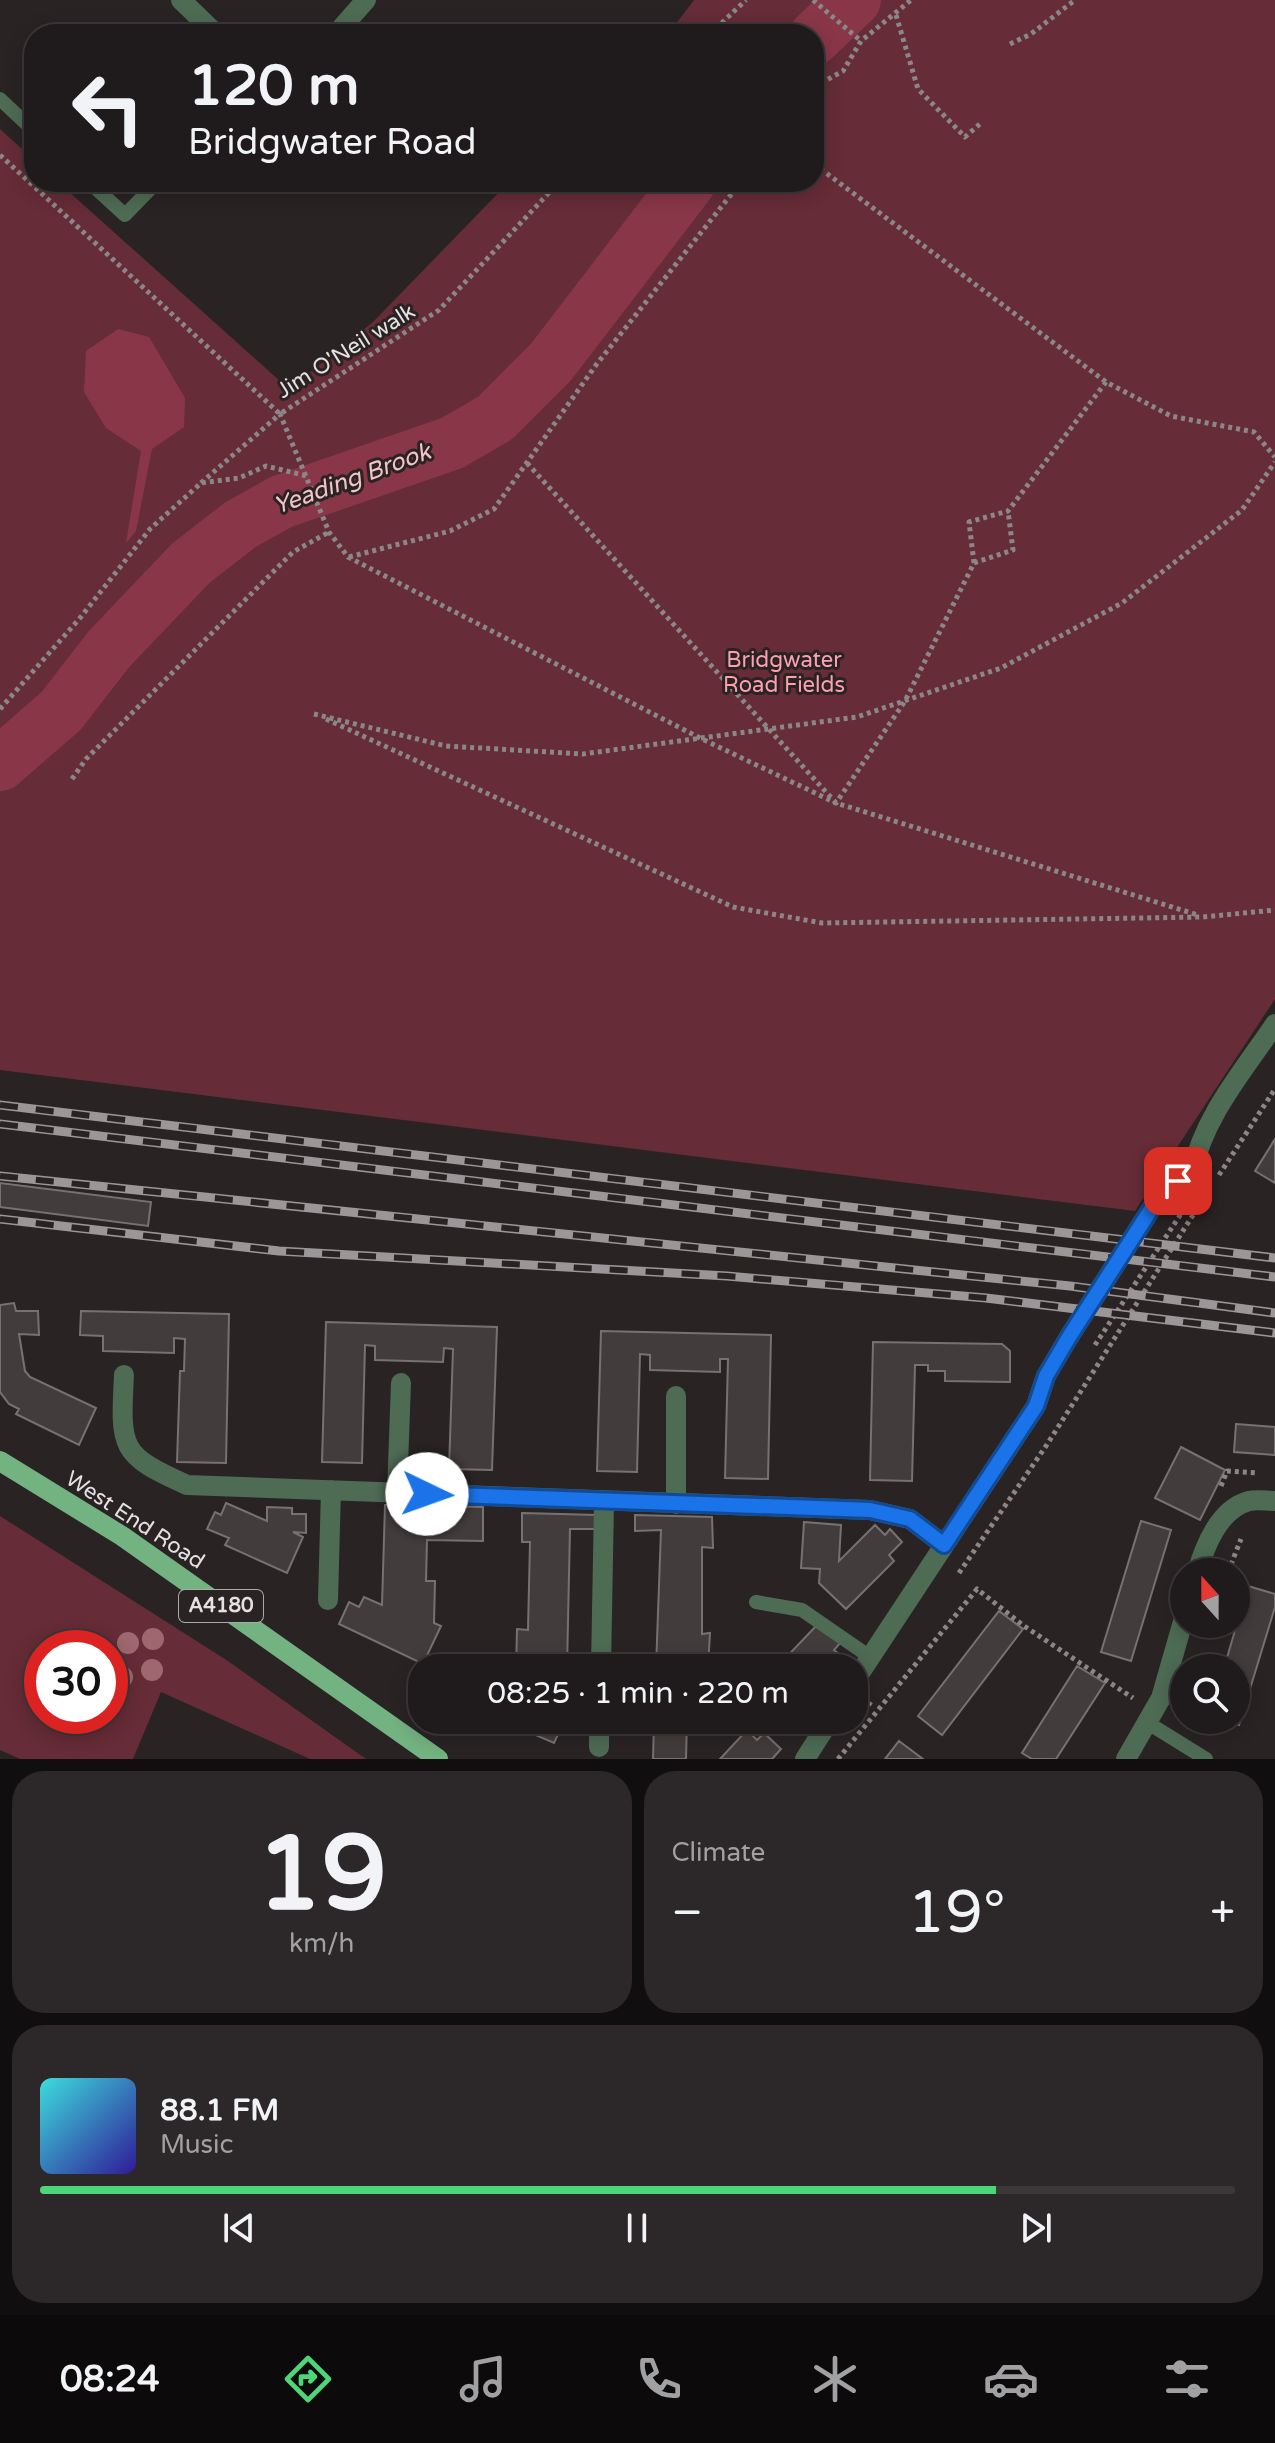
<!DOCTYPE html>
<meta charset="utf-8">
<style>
:root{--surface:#1f1a1b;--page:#2c2728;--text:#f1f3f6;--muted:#a1a1a3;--line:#3c383a;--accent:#4cd677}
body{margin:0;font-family:"Varela Round",sans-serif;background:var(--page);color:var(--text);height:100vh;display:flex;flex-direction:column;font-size:30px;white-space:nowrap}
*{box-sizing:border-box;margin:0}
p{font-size:26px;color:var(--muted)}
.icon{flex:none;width:44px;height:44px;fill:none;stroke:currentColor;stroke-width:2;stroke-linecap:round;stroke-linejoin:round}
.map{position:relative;height:1759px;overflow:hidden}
.details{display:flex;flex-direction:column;gap:12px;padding:12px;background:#110e0f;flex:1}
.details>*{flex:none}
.guide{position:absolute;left:24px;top:24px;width:800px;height:168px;border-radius:32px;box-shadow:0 4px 20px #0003,0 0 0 2px var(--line);background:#1f1a1b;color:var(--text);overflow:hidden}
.needle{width:52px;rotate:339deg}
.buttons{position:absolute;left:1170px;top:1558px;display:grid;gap:16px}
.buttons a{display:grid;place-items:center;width:80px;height:80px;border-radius:50%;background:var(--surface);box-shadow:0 4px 20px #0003,0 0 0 2px var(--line);font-size:40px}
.speed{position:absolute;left:24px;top:1630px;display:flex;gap:16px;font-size:40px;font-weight:700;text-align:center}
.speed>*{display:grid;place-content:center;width:104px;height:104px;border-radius:50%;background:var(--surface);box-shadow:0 4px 20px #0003,0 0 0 2px var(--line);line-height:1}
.speed .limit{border:12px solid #d22;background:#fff;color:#111}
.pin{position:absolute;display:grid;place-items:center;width:68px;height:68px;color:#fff;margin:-34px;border-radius:16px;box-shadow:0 4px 12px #0006}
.me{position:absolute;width:88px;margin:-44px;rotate:93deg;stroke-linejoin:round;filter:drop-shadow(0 0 6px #0008)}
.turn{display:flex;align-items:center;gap:28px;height:168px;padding:0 32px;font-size:36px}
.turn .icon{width:104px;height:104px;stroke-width:2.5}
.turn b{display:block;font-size:56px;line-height:68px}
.big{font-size:60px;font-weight:600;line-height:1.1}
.details .tile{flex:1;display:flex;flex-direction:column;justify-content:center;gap:12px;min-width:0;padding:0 28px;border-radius:32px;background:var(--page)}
.details .dial{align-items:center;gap:0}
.dial b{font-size:104px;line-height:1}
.song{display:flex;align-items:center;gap:24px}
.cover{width:96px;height:96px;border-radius:12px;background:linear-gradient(135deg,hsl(180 70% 55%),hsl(250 70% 35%))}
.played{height:8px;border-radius:4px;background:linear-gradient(90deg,var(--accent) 80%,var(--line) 80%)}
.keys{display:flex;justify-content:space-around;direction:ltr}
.heat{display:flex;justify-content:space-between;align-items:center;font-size:44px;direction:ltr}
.details .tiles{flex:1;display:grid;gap:12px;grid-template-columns:1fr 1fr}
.tile:last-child{grid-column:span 2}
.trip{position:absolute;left:408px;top:1654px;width:460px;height:80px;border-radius:32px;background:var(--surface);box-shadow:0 4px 20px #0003,0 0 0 2px var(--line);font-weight:600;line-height:80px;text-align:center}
.dock{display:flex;height:128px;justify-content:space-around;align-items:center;background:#0c0a0b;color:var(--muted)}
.dock .icon{width:56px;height:56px}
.dock .active{color:var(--accent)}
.dock b{font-size:36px;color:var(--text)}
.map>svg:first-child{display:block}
</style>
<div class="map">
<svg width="1275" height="1759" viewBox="0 0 1275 1759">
<rect width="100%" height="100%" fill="#292324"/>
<!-- green -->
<path fill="#662c37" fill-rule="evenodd" d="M 694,0 L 1275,0 L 1275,999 L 1135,1211 L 0,1070 L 0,129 L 34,160 L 34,182 L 58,182 L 289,389 L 373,322 L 509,182 L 814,182 L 814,34 L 668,34 Z
M 0,1516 L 228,1661 L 366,1759 L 310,1759 L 161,1692 L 133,1759 L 20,1759 L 0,1750 ZM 110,1648 L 110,1716 L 42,1716 L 42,1648 Z"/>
<!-- water -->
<path fill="#893748" d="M 118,329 L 149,337 L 185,398 L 184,427 L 152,449 L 136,531 L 126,543 L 141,451 L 106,428 L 84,392 L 86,351 Z"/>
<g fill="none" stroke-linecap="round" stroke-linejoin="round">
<!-- river -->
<path stroke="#893748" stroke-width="54" d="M 814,38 L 854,0
M 0,764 L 61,711 L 109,649 L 191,563 L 240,525 L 281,502 L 452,443 L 495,418 L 551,362 L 689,182"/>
</g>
<!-- building -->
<path fill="#433c3d" stroke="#787171" stroke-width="2" d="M 1275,1139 L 1275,1183 L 1255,1171 Z
M 0,1183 L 151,1202 L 148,1226 L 0,1207 Z
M 14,1303 L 16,1311 L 38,1311 L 39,1335 L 19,1334 L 25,1371 L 30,1377 L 96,1408 L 79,1445 L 16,1414 L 19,1409 L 9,1404 L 0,1392 L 0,1305 Z
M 81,1311 L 229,1314 L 226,1463 L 177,1462 L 180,1371 L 184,1371 L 185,1339 L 174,1338 L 174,1353 L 103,1351 L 103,1336 L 80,1335 Z
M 326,1322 L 497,1327 L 492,1470 L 449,1469 L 453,1349 L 444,1348 L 443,1362 L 375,1360 L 375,1346 L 365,1345 L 362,1463 L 322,1462 Z
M 601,1331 L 771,1335 L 768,1479 L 725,1478 L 728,1359 L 720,1359 L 720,1372 L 650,1370 L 650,1355 L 640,1354 L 637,1472 L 597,1471 Z
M 873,1342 L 1002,1344 L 1010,1351 L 1010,1382 L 945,1381 L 945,1371 L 928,1371 L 928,1365 L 915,1365 L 912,1481 L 870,1480 Z
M 1236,1424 L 1275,1427 L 1275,1455 L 1234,1452 Z
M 1181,1447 L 1225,1470 L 1200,1520 L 1155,1498 Z
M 226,1503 L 267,1521 L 267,1507 L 292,1508 L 292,1514 L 306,1514 L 306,1533 L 293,1532 L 303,1537 L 287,1573 L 225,1545 L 229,1538 L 207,1529 L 215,1512 L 221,1515 Z
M 385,1505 L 483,1507 L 483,1541 L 427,1540 L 426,1581 L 435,1581 L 434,1623 L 441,1626 L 423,1664 L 339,1624 L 349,1602 L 359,1607 L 364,1597 L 382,1605 Z
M 522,1513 L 598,1515 L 598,1529 L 570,1529 L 567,1668 L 516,1668 L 517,1629 L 528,1630 L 530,1542 L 522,1542 Z
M 635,1515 L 712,1517 L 713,1548 L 702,1547 L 702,1634 L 710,1633 L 708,1668 L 656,1668 L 661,1530 L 635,1531 Z
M 1141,1521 L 1171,1530 L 1131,1661 L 1101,1652 Z
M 804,1522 L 841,1525 L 839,1561 L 875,1525 L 885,1535 L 890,1529 L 902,1542 L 889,1555 L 894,1561 L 846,1609 L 819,1583 L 820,1569 L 801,1568 Z
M 1248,1586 L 1275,1594 L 1275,1607 L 1239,1725 L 1222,1720 L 1236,1720 L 1236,1668 L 1224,1668 Z
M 999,1611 L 1023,1629 L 942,1735 L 918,1716 Z
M 816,1626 L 841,1642 L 834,1650 L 839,1654 L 826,1668 L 776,1668 Z
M 1077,1666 L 1105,1683 L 1056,1759 L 1032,1759 L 1022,1753 Z
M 501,1720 L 565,1720 L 554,1743 Z
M 654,1720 L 687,1720 L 686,1759 L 653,1759 Z
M 747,1730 L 757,1740 L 764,1733 L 781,1749 L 772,1759 L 720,1759 Z
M 899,1741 L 923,1759 L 885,1759 Z"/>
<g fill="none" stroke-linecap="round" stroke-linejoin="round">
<!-- path -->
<path stroke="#8b8687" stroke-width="5" stroke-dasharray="4 4" stroke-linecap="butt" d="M 813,0 L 861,41
M 896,15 L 918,89 L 965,137 L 982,122
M 710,34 L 746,0
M 1010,44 L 1031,34 L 1075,0
M 814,87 L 843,71 L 861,41 L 911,0
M 0,155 L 280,414 L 439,310 L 559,182
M 814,164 L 1106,382 L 1171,416 L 1254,432 L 1275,457
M 527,463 L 836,803 L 1198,915
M 201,483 L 280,414 L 329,532 L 348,557 L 700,738 L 836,803 L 905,701 L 974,563 L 969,522 L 1008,511 L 1106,382
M 349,557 L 450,531 L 494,509 L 596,365 L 741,182
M 974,563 L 1013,550 L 1008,511
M 0,709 L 80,618 L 150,529 L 201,483 L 239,478 L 266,466 L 307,476
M 314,714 L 446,746 L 583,754 L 857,717 L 1001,668 L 1122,603 L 1242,510 L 1275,462
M 326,719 L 733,907 L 822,923 L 1203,917 L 1275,910
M 72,779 L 86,759 L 293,552 L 329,532
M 1219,1175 L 1275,1089
M 1095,1345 L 1188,1203
M 1221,1486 L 1227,1471 L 1257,1473
M 1228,1572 L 1241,1539
M 959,1573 L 1046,1446 L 1207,1193
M 855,1725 L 872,1700
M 838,1759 L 977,1589 L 1024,1626 L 1133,1698"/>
<!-- lane -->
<path stroke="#4e6b54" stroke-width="14" d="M 0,99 L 34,131
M 89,182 L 125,215 L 157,182
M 756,1602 L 802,1610 L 870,1657
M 1148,1723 L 1206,1759"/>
<!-- street -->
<path stroke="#4e6b54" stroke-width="20" d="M 181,0 L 216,34
M 336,34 L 366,0
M 124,1375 C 120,1449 120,1455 187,1485 L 870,1510 L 910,1519 L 944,1545
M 676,1396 L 676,1504
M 397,1493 L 401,1383
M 1197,1572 C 1205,1546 1219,1509 1249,1501 C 1256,1499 1267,1501 1275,1501
M 328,1600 L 331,1490
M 601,1668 L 604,1502
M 854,1682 L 1036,1406 L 1046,1376 L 1069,1337 L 1164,1189 L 1192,1173 C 1203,1117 1244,1070 1275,1024
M 599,1747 L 599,1720
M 805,1759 L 830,1720
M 1126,1759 L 1161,1698 L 1184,1618"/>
<!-- primary -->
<path stroke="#73b281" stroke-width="20" d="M 0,1461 L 122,1536 L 438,1759"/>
<!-- rail casing -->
<g stroke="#9b9697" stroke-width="9">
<path id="rail" d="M 0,1105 L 1275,1258
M 0,1124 L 1275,1277
M 0,1176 L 1070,1286 L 1275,1313
M 0,1219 L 279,1251 L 727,1276 L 986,1298 L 1275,1333"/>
</g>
<!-- rail -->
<use href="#rail" stroke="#292324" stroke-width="6" stroke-dasharray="18" stroke-linecap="butt"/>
</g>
<!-- trees -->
<g fill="#9f6770">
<circle cx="153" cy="1639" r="11"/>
<circle cx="128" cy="1643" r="11"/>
<circle cx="152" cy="1670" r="11"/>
<circle cx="122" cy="1677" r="11"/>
</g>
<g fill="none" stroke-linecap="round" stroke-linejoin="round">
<!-- route casing -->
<g stroke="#114b97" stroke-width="20">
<path id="route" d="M 427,1494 L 870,1510 L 910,1519 L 944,1545 L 1036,1406 L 1046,1376 L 1069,1337 L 1164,1189 L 1178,1181"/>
</g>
<!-- route -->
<use href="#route" stroke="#1a73e8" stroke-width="14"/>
</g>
<g text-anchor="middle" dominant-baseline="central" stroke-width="6" stroke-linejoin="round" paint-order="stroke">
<!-- shield labels -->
<rect fill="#292324" stroke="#ada8a9" stroke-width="2" x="179" y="1590" width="84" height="32" rx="6"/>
<g font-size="20" font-weight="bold" fill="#e5e1e2">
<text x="221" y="1606">A4180</text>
</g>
<!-- street labels -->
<g font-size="22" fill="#e5e1e2" stroke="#292324">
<text transform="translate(346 351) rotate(-32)">Jim O'Neil walk</text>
<text transform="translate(135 1520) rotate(33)">West End Road</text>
</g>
<!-- park labels -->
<g font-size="22" fill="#ff9fae" stroke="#292324">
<text x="784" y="660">Bridgwater<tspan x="784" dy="25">Road Fields</tspan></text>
</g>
<!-- water labels -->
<g font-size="24" font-style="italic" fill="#f4c3c9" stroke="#292324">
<text transform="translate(352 479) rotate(-20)">Yeading Brook</text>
</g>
</g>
</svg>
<div class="buttons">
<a><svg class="needle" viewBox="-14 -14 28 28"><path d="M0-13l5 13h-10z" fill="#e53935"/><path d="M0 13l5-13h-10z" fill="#a1a1a3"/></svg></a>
<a><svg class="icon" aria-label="search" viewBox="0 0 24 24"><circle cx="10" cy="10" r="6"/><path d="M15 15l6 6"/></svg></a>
</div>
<div class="speed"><div class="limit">30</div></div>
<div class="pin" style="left:1178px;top:1181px;background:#d93025"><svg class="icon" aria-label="arrive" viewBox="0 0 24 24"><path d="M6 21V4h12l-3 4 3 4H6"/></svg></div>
<svg class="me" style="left:427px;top:1494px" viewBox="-20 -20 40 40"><circle r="19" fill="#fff"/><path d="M0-13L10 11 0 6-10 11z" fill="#1a73e8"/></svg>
<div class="trip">08:25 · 1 min · 220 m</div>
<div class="guide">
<div class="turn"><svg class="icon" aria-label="left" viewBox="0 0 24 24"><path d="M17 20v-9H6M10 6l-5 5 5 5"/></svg><div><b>120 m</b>Bridgwater Road</div></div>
</div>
</div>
<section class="details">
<div class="tiles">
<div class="tile dial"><b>19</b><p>km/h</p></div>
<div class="tile"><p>Climate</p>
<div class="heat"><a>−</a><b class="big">19°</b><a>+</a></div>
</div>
<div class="tile">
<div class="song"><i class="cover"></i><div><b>88.1 FM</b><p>Music</p></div></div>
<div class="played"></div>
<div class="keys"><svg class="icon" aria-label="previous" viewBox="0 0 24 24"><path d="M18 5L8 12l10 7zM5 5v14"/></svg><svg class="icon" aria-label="pause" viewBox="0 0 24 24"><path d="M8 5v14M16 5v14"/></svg><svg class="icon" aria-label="next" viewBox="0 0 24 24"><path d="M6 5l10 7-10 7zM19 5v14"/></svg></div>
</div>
</div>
</section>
<nav class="dock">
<b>08:24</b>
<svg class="icon active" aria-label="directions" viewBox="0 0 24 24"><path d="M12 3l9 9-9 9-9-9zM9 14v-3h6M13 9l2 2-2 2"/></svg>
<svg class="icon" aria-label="music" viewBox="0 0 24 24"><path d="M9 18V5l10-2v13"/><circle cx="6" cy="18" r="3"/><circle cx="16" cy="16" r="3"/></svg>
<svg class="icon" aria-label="phone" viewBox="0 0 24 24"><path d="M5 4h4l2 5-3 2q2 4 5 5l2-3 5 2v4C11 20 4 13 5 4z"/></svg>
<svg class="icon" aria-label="climate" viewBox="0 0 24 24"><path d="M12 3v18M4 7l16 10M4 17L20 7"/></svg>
<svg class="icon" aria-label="car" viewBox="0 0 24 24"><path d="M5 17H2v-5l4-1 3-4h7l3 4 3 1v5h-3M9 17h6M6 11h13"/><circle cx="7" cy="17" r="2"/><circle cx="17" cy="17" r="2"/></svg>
<svg class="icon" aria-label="filters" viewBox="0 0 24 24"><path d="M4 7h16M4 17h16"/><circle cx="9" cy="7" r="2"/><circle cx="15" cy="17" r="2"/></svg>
</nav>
